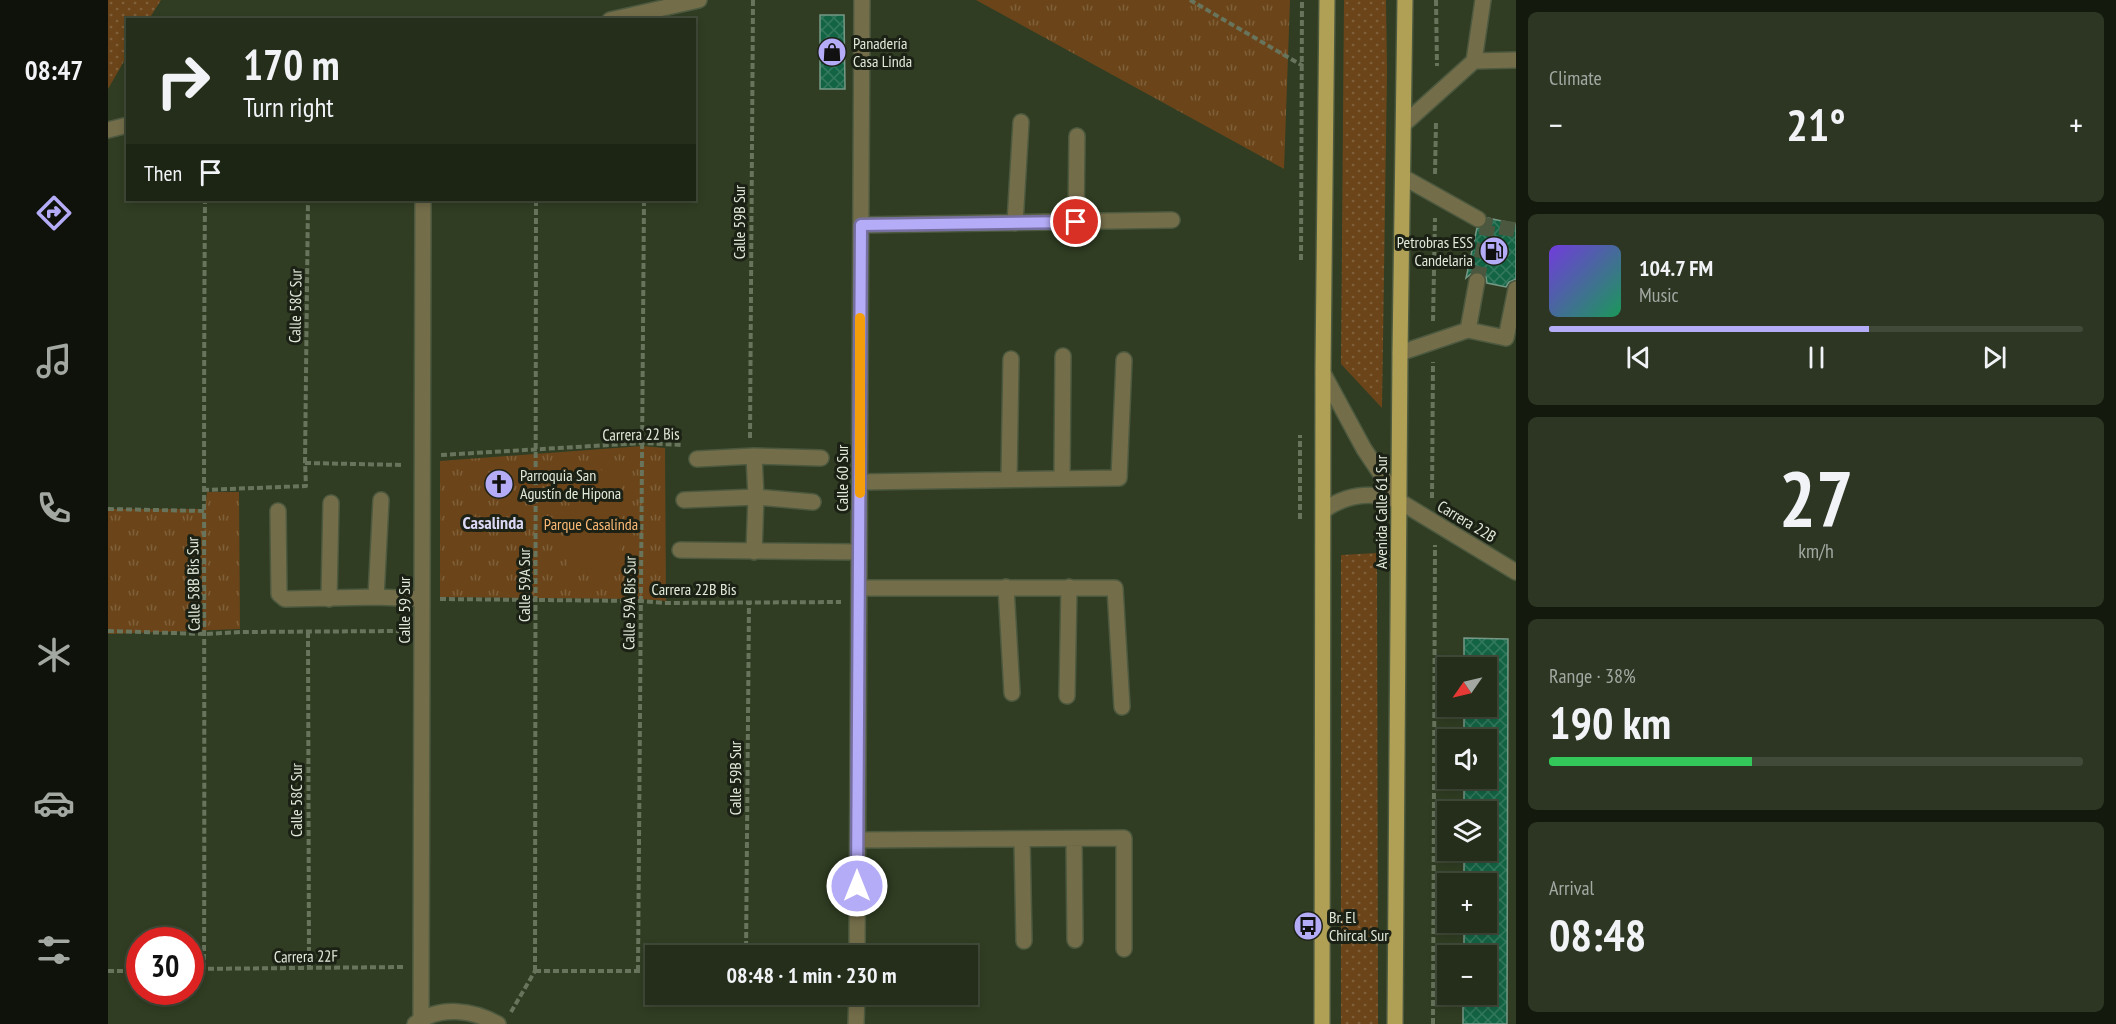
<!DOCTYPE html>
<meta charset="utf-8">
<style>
:root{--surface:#242e1a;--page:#2c3623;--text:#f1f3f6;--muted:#a3a8a2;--line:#414a39;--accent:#b5acf8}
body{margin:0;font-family:"PT Sans Narrow",sans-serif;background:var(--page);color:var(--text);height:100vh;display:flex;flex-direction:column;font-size:22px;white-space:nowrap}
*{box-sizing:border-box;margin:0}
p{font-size:20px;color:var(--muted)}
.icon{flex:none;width:33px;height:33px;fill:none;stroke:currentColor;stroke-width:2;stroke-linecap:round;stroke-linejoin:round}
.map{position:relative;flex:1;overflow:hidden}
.drawer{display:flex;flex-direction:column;gap:12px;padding:12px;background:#14190e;width:600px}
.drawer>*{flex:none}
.guide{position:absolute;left:18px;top:18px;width:570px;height:183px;border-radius:0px;box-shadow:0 3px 9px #0003,0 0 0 2px var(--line);background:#242e1a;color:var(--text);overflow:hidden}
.needle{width:39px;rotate:236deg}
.controls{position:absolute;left:1329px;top:657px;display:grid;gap:12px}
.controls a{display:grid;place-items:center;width:60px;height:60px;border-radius:0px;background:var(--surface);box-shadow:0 3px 9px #0003,0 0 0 2px var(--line);font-size:30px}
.speed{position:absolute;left:18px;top:927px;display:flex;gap:12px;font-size:30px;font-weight:700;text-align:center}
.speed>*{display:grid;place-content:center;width:78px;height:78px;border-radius:50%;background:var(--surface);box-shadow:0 3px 9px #0003,0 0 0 2px var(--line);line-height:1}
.speed .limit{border:9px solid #d22;background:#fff;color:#111}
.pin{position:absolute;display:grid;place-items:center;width:51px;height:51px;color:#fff;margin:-26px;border:3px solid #fff;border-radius:50%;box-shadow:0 2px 6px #0007}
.me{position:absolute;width:66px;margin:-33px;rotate:0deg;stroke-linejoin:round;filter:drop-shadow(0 0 4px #0008)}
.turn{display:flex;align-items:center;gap:21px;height:126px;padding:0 18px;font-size:27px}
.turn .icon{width:78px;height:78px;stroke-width:2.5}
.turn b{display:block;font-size:42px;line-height:51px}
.then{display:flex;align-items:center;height:57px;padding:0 18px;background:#0003;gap:12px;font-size:22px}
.big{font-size:45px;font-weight:700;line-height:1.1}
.drawer .widget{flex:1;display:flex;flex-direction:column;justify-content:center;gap:9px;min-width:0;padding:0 21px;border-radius:9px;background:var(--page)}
.drawer .dial{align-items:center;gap:0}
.dial b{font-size:78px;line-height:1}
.song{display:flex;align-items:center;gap:18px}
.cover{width:72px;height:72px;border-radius:9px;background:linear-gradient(135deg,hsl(260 70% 55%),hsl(150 70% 35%))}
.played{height:6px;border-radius:3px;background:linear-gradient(90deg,var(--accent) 60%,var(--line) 60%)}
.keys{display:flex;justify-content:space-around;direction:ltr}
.heat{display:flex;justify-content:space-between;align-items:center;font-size:33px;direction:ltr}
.charge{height:9px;border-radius:4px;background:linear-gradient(90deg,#34c759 38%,var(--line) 0)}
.trip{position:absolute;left:537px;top:945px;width:333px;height:60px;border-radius:0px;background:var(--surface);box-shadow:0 3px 9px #0003,0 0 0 2px var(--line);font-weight:700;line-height:60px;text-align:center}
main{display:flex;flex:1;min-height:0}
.dock{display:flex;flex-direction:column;width:108px;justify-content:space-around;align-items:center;background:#0e120a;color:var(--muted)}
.dock .icon{width:42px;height:42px}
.dock .selected{color:var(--accent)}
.dock b{font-size:27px;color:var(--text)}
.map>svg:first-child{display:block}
</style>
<main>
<nav class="dock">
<b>08:47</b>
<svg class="icon selected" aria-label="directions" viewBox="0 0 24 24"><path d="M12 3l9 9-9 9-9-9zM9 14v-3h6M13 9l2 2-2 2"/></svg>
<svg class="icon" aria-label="music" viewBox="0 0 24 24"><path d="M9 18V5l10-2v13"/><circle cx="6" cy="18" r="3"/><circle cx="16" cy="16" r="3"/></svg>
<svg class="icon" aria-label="phone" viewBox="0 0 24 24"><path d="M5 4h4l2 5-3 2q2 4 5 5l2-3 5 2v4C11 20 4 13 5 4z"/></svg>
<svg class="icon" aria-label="climate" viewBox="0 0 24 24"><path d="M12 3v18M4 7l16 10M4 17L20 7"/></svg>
<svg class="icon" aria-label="car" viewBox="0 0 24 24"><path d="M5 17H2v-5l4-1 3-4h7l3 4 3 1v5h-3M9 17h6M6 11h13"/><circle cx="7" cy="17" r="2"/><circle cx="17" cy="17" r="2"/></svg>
<svg class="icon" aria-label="filters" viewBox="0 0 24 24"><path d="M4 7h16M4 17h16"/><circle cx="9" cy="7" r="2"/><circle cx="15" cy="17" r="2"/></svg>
</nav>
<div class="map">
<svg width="1408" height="1024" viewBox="0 0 1408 1024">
<defs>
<pattern id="grass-dots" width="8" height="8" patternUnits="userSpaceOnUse" patternTransform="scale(1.5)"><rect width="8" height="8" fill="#6b4519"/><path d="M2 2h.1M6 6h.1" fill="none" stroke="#80603a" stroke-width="1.8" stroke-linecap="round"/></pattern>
<pattern id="park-tufts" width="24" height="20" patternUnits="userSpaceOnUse" patternTransform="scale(1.5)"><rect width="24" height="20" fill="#6b4519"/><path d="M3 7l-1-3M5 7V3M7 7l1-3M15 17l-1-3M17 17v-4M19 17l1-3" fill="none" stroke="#80603a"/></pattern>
<pattern id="building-cross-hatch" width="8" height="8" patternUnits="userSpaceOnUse" patternTransform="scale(1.5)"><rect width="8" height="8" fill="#136444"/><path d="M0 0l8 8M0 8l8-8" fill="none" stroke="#357a5e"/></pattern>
</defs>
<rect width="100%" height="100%" fill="#303d22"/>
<!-- grass -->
<path fill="url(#grass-dots)" d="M 0,0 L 53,0 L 41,19 L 20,20 L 19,56 L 0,89 Z
M 1236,0 L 1278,0 L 1279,72 L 1274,408 L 1233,364 Z
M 1269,553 L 1270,1024 L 1233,1024 L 1233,555 Z"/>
<!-- park -->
<path fill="url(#park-tufts)" d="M 868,0 L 1182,0 L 1176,169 L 1138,148 Z
M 534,446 L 557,448 L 558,601 L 534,599 L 332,597 L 332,461 Z
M 99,492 L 131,492 L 132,629 L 0,634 L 0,509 L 97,509 Z"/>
<!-- garden -->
<path fill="#6b4519" d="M 462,469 L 514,471 L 512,570 L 460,568 Z"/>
<!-- building -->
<path fill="url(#building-cross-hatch)" stroke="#769886" stroke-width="1.5" d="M 712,15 L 736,15 L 737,89 L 712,89 Z
M 1380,218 L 1408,224 L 1408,279 L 1401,282 L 1398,287 L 1379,283 L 1378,277 L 1371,272 L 1365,272 L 1358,278 L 1369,228 L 1375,227 Z
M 1356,638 L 1400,639 L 1399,1024 L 1355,1024 L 1355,994 L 1378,994 L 1378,956 L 1356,956 L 1356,922 L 1378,922 L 1378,884 L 1356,884 L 1356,850 L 1378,850 L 1378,812 L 1356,812 L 1356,778 L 1378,778 L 1378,740 L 1356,740 L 1356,706 L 1378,706 L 1378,668 L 1356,668 Z"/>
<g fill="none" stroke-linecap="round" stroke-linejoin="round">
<!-- minor-tunnel -->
<path stroke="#4b573e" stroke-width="15" stroke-dasharray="15 8" stroke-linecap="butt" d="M 1369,281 L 1380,225 L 1408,230"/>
<!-- minor casing -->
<g stroke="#4c593f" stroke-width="18">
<path id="minor" d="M 502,20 L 591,0
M 1366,61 L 1375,0
M 1296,124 L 1366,61 L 1408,60
M 0,130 L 20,125
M 1295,177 L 1370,219
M 968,222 L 969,136
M 907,223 L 913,122
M 753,225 L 1064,220
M 1369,281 L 1360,330 L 1398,338 L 1408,289
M 1292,353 L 1360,330
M 1215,373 L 1256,449 L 1291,501
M 646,456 L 648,497 L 646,552
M 589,459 L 646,456 L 713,458
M 901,479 L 903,359
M 954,479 L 955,356
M 752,482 L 1011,478 L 1016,360
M 576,500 L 648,497 L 705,502
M 1216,510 C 1239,494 1264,491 1291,501 L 1408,572
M 170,511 L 171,594 L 177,599 L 268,597 L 314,599
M 572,550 L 751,552
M 898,587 L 904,693
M 751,588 L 1007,588 L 1014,707
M 268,597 L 273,500
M 221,599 L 223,503
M 959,696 L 961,587
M 914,839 L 916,941
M 966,839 L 967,940
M 750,840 L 1016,838 L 1016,949
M 749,956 L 754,0
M 313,1020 L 315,200
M 307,1024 C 332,1005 365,1010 390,1024
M 748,1024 L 749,994"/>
</g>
<!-- major casing -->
<g stroke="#4c593f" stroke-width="18">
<path id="major" d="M 1214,1024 L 1215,367 L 1219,0
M 1287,1024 L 1292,353 L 1297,0"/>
</g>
<!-- path -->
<path stroke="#68745c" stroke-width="4" stroke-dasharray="6 3" stroke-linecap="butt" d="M 1082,0 L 1195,66
M 1328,0 L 1329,66
M 1327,174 L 1328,122
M 1193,260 L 1194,0
M 1325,321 L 1327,218
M 642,438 L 645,0
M 333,455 L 535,443 L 574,445
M 197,463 L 295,465
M 95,490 L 198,486 L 197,463 L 200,200
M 1324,498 L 1325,362
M 0,509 L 96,511
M 1192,519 L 1192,435
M 332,599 L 532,601 L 556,603 L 733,602
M 0,631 L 98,634 L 134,632 L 295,631
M 200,632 L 201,968
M 638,956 L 641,601
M 82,969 L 295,967
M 96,969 C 97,712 95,456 97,200
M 0,971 L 32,971
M 427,971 L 428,200
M 427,971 L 548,971
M 530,971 L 536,200
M 403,1012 L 427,971
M 1325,1024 L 1327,545"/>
<!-- minor -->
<use href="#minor" stroke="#746d4a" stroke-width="15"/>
<!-- major -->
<use href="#major" stroke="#b0a056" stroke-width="15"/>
</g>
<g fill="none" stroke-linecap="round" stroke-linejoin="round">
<!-- route casing -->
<g stroke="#7670a1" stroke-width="15">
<path id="route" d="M 749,886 L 753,225 L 968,222"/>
</g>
<!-- route -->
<use href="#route" stroke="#b5acf8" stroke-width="10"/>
<!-- slow -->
<path stroke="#f59e0b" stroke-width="10" d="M 752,493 L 752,318"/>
</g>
<!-- icons -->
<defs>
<g id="shop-disc" transform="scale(1.5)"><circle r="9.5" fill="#b5acf8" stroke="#1c2116"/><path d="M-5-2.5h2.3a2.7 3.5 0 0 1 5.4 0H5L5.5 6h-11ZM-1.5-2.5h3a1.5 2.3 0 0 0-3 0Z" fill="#111"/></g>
<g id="fuel-disc" transform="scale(1.5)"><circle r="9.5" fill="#b5acf8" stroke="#1c2116"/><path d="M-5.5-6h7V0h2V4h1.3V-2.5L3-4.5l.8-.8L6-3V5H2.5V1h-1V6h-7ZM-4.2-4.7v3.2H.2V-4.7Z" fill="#111"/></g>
<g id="church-disc" transform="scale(1.5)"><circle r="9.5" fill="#b5acf8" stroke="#1c2116"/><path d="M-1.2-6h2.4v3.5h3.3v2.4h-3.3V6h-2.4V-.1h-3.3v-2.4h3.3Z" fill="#111"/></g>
<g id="bus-disc" transform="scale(1.5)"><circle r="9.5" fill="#b5acf8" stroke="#1c2116"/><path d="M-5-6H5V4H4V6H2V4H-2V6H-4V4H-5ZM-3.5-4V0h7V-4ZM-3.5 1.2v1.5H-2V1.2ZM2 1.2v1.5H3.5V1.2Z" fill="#111"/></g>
</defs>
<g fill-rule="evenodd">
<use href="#shop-disc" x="724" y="52"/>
<use href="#fuel-disc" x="1386" y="251"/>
<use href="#church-disc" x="391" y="484"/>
<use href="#bus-disc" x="1200" y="926"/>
</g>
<g text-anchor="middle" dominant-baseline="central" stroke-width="6" stroke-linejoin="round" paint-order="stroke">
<!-- poi labels -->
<g font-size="16" fill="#e2eada" stroke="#1c2116" text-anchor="start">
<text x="745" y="43">Panadería<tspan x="745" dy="18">Casa Linda</tspan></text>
<text x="1365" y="242" text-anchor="end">Petrobras ESS<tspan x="1365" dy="18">Candelaria</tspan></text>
<text x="412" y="475">Parroquia San<tspan x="412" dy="18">Agustín de Hipona</tspan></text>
<text x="1221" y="917">Br. El<tspan x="1221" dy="18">Chircal Sur</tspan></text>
</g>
<!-- street labels -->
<g font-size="16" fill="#e2eada" stroke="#1c2116">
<text transform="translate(631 222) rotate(-90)">Calle 59B Sur</text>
<text transform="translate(187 306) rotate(-89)">Calle 58C Sur</text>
<text transform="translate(533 434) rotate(-1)">Carrera 22 Bis</text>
<text transform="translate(734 478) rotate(-90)">Calle 60 Sur</text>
<text transform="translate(1273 512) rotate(-90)">Avenida Calle 61 Sur</text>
<text transform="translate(1359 521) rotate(31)">Carrera 22B</text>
<text transform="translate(85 584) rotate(-91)">Calle 58B Bis Sur</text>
<text transform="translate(416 585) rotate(-90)">Calle 59A Sur</text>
<text x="586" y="589">Carrera 22B Bis</text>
<text transform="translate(521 603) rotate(-89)">Calle 59A Bis Sur</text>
<text transform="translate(296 610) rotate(-90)">Calle 59 Sur</text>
<text transform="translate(627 778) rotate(-90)">Calle 59B Sur</text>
<text transform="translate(188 800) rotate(-90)">Calle 58C Sur</text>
<text transform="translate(198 956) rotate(-1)">Carrera 22F</text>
</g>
<!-- park labels -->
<g font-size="16" fill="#fdba75" stroke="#1c2116">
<text x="483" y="524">Parque Casalinda</text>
</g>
<!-- neighbourhood labels -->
<g font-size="18" font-weight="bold" fill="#dad8f5" stroke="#1c2116">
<text x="385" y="522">Casalinda</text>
</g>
</g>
</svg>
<div class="controls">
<a><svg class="needle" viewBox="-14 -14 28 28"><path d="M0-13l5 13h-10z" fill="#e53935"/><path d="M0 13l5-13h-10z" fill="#a3a8a2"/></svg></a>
<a><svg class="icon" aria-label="sound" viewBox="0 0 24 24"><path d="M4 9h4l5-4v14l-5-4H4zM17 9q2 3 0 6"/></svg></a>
<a><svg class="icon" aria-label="layers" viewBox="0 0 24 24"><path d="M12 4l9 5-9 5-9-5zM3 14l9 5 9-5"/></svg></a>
<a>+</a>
<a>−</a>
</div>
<div class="speed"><div class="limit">30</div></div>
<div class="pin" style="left:968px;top:222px;background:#d93025"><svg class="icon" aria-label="arrive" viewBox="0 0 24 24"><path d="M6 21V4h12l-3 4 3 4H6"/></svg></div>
<svg class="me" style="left:749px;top:886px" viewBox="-20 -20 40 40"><circle r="17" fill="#b5acf8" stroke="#fff" stroke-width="3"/><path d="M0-11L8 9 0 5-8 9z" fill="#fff"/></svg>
<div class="trip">08:48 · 1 min · 230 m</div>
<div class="guide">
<div class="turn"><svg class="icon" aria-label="right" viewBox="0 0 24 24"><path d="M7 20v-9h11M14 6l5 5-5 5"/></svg><div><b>170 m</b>Turn right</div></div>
<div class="then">Then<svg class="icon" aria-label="arrive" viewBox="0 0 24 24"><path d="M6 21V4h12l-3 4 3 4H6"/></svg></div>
</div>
</div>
<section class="drawer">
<div class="widget"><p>Climate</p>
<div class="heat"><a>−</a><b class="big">21°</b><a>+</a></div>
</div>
<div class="widget">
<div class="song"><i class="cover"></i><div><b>104.7 FM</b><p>Music</p></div></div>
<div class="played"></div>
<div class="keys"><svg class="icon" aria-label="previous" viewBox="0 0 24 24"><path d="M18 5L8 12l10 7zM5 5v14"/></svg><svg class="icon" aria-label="pause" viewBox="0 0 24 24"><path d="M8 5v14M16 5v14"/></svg><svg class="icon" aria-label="next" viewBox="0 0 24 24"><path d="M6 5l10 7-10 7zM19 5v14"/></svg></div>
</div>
<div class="widget dial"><b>27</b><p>km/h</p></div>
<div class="widget"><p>Range · 38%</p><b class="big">190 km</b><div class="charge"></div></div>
<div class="widget"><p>Arrival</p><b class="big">08:48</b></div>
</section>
</main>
